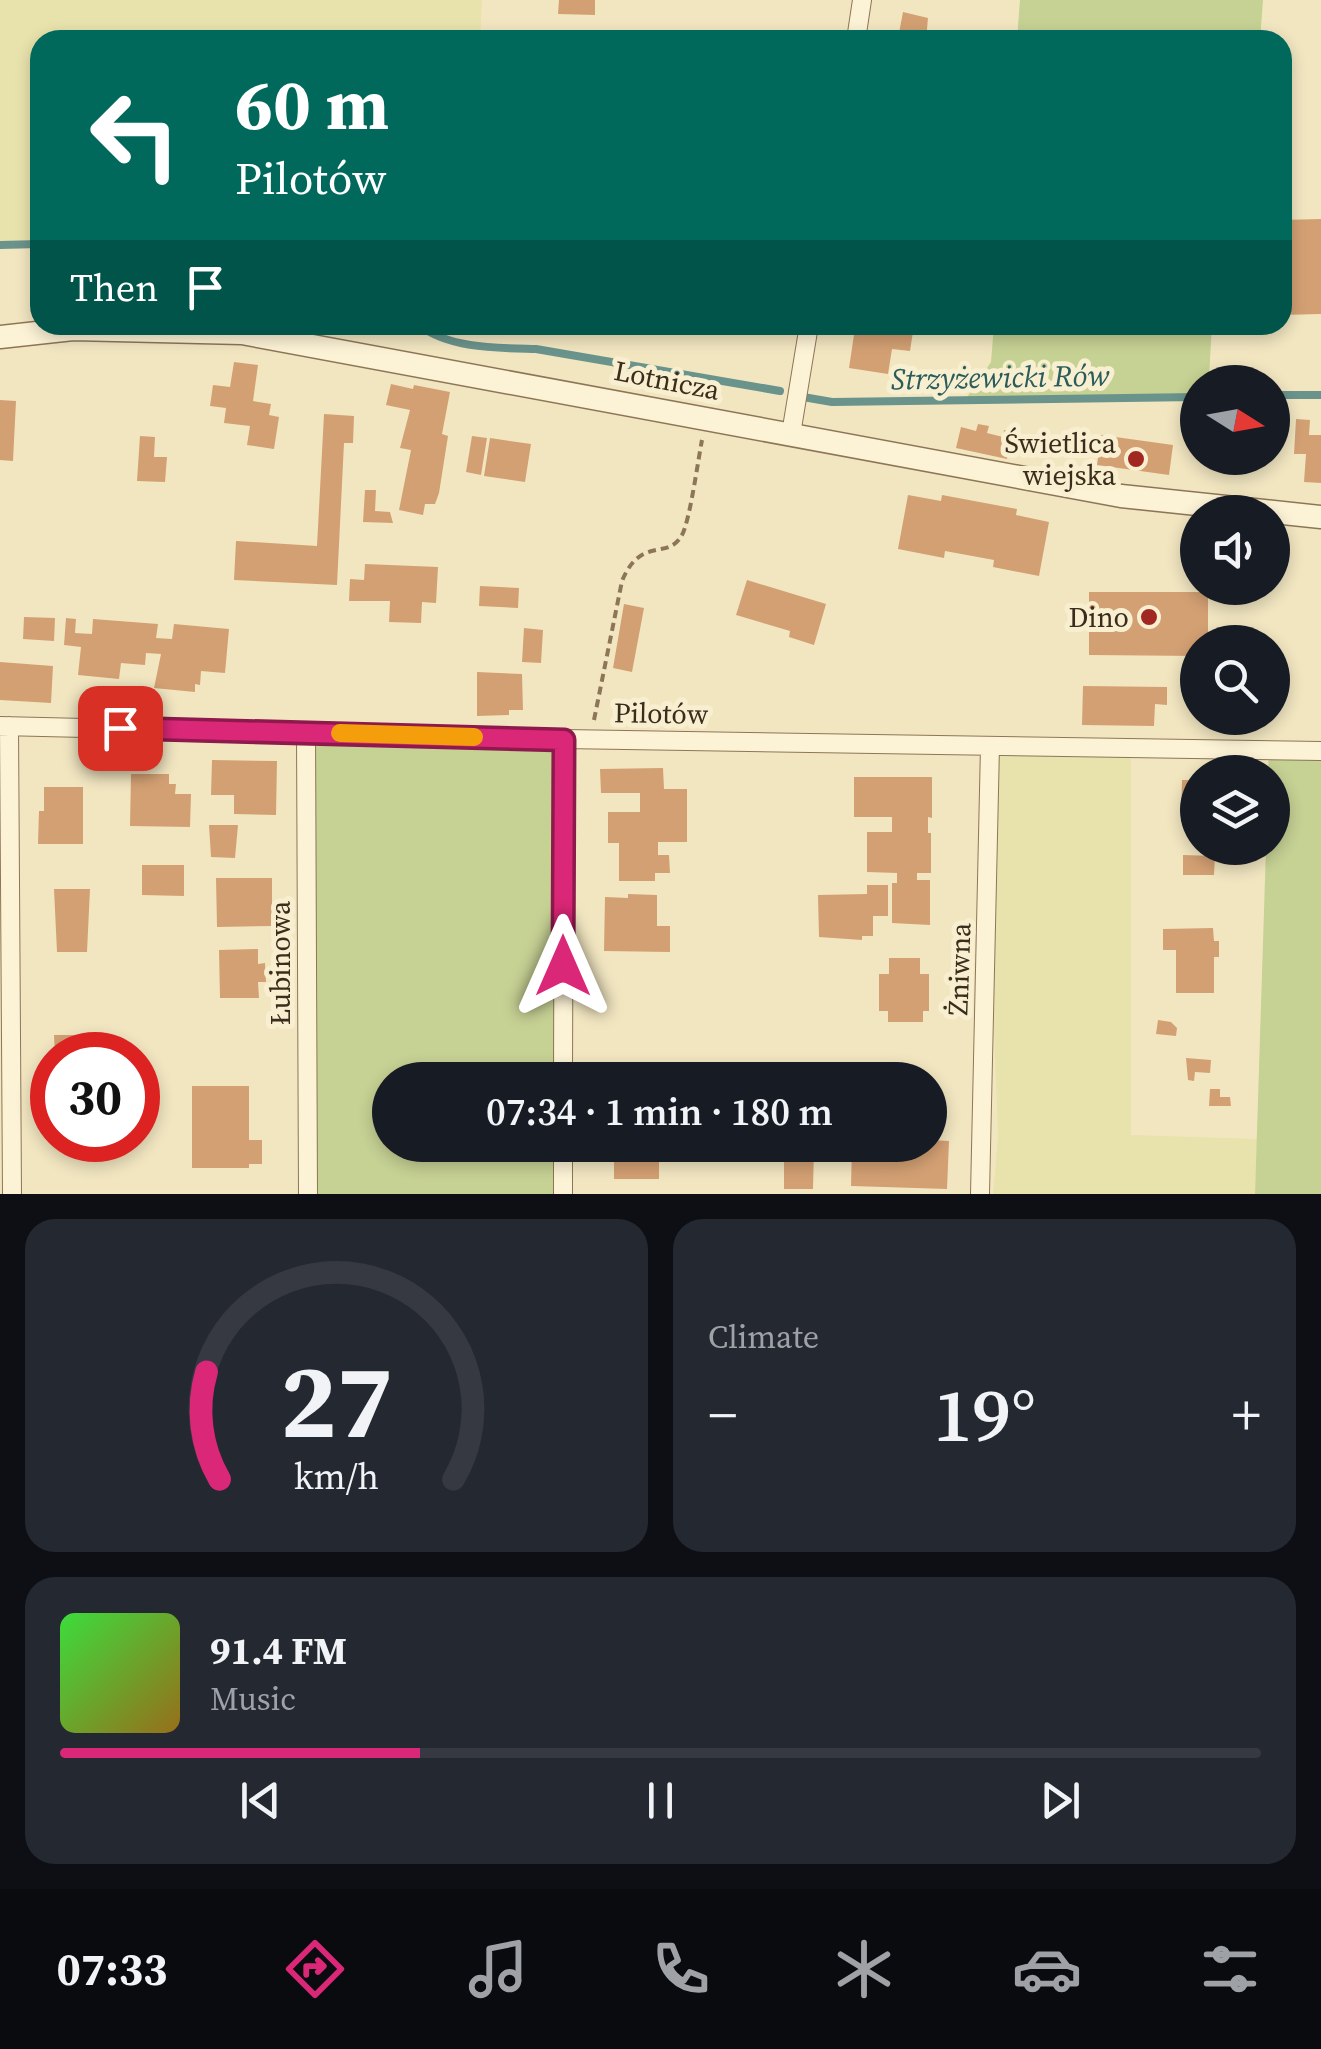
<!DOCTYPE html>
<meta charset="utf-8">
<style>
:root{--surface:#171b24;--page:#242831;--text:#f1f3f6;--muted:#9ea1a6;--line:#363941;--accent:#db2777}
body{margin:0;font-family:"Source Serif 4",serif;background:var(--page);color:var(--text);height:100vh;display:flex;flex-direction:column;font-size:38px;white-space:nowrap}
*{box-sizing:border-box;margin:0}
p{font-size:32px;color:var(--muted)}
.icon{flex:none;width:55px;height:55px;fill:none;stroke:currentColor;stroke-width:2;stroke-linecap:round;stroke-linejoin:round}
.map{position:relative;height:1194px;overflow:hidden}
.panel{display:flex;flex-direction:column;gap:25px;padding:25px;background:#0d0f14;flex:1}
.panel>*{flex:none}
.hud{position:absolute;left:30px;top:30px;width:1262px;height:305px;border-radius:30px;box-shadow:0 5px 15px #0003;background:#00695c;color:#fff;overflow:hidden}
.needle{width:65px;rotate:101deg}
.fabs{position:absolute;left:1180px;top:365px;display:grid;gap:20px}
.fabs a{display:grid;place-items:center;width:110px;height:110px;border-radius:50%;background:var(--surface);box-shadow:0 5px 15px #0003;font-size:50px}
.speed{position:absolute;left:30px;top:1032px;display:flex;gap:20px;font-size:50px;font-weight:700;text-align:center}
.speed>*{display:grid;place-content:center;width:130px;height:130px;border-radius:50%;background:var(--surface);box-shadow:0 5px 15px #0003;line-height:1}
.speed .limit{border:15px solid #d22;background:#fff;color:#111}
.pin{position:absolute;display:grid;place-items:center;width:85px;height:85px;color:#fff;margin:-42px;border-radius:20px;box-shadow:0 5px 15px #0006}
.me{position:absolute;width:110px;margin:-55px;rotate:0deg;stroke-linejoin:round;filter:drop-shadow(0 0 8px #0008)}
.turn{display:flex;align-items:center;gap:35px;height:210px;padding:0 40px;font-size:45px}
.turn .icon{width:130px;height:130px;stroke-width:2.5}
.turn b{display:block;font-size:70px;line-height:85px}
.then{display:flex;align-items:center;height:95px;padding:0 40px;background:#0003;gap:20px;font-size:38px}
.big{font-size:75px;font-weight:600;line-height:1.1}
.panel .tile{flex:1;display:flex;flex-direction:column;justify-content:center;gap:15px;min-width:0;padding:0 35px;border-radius:30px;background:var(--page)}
.panel .dial{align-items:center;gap:0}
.dial svg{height:260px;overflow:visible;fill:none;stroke:var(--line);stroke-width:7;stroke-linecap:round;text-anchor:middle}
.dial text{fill:var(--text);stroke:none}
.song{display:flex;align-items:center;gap:30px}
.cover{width:120px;height:120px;border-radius:15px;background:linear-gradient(135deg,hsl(120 70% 55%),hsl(40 70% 35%))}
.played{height:10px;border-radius:5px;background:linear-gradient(90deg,var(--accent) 30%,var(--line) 30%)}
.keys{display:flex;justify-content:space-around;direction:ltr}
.heat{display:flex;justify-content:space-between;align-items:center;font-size:55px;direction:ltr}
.panel .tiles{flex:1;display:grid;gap:25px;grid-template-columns:1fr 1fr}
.tile:last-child{grid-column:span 2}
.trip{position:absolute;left:372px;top:1062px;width:575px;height:100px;border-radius:50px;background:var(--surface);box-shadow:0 5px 15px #0003;font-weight:600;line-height:100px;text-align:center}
.tabs{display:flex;height:160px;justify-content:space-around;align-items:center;background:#090b0e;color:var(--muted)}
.tabs .icon{width:70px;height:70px}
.tabs .active{color:var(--accent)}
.tabs b{font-size:45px;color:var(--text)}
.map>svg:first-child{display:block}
</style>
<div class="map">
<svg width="1321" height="1194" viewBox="0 0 1321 1194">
<rect width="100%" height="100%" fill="#f2e6c1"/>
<!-- farmland -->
<path fill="#e8e2ad" d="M 0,0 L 482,0 L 480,40 L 40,40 L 40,244 L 0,245 Z
M 990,746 L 1131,749 L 1131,1135 L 1257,1139 L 1255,1194 L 993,1194 L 998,1136 L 989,894 Z"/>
<!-- green -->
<path fill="#c6d194" d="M 1020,0 L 1263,0 L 1260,40 L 1017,40 Z
M 994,325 L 1212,325 L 1209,377 L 1218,382 L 1198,382 L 1197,396 L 965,400 L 991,362 Z
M 306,732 L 564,739 L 563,1080 L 390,1080 L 390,1145 L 563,1145 L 562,1194 L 308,1194 Z
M 1321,751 L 1321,1194 L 1255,1194 L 1266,848 L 1272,848 L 1272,772 L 1268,772 L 1269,752 Z"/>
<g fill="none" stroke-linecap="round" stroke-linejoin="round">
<!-- stream -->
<path stroke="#6a938b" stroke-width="8" d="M 0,245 L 40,244
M 419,325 C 449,349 500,348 536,349 L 780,391
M 1272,395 L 1321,395
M 803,397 L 832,402 L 1198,397"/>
</g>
<!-- building -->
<path fill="#d3a073" d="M 559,0 L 595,0 L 595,15 L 558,14 Z
M 903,12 L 928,18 L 926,40 L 902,40 L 899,33 Z
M 1321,219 L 1321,314 L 1282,315 L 1282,220 Z
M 848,325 L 914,325 L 910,351 L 892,349 L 888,374 L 849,368 L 855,328 Z
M 234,362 L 258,365 L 253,401 L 271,404 L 269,415 L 279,417 L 274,449 L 247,445 L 250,426 L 224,423 L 226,408 L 210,406 L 213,385 L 230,387 Z
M 391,384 L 413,389 L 414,385 L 450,392 L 442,434 L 448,436 L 439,493 L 435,504 L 425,504 L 423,515 L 399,510 L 411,450 L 400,448 L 410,410 L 386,405 Z
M 0,400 L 16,401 L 13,461 L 0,460 Z
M 324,414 L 354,416 L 353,443 L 344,443 L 337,585 L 234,580 L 236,541 L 317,546 Z
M 1296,419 L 1310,420 L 1309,435 L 1321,435 L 1321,483 L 1304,482 L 1306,454 L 1294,454 Z
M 978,424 L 989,426 L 987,433 L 1003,437 L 1004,430 L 1008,431 L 1007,437 L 1011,438 L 1007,459 L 956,448 L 961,427 L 976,431 Z
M 1101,435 L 1173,445 L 1169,475 L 1097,465 Z
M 140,436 L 155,437 L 154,457 L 167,457 L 165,482 L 137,481 Z
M 472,436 L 487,438 L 481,475 L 466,472 Z
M 490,438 L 531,444 L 525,482 L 484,476 Z
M 365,490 L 376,490 L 375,511 L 390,512 L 393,523 L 363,522 Z
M 908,495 L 941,501 L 942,495 L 1017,509 L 1016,515 L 1049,522 L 1039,576 L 993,567 L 994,560 L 945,551 L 944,558 L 898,549 Z
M 365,564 L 438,567 L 436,603 L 422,602 L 421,623 L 389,622 L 390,601 L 349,601 L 350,579 L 364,580 Z
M 747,580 L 826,604 L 814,645 L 789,637 L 790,631 L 736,615 Z
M 480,586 L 519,588 L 518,608 L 479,606 Z
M 1089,592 L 1208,592 L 1208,642 L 1198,642 L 1198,656 L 1089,655 Z
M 624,604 L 644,608 L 632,672 L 613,668 Z
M 24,617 L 55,618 L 54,641 L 23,639 Z
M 66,618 L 76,619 L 75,633 L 92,634 L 93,619 L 158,624 L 156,638 L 172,639 L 174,624 L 229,629 L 225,673 L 201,671 L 200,685 L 195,684 L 195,692 L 154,688 L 161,654 L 146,653 L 145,665 L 121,663 L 119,679 L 78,675 L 81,647 L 64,645 Z
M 524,628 L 543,630 L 541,663 L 522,662 Z
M 0,662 L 53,666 L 51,703 L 0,700 Z
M 477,672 L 522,674 L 523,710 L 509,710 L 509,715 L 477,716 Z
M 1083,686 L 1167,687 L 1167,705 L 1155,704 L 1154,726 L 1082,725 Z
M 212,760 L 277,761 L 276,815 L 234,814 L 234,795 L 211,795 Z
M 663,768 L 664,789 L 687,789 L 687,842 L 658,842 L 658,855 L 669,855 L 670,873 L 655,873 L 655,881 L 619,881 L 619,843 L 608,843 L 608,812 L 640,812 L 640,793 L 601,793 L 600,769 Z
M 131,774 L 169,774 L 169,784 L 176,784 L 175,794 L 191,794 L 190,827 L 130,826 Z
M 854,777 L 932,777 L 932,818 L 928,817 L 928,833 L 931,833 L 931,873 L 917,873 L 917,880 L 930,880 L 930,925 L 892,923 L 892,883 L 897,883 L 897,873 L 867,872 L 867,832 L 892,832 L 892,817 L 854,817 Z
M 1182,780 L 1198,780 L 1198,816 L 1181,816 Z
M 44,787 L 83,787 L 83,844 L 38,844 L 39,811 L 44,811 Z
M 209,825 L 238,825 L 235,858 L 211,857 Z
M 1183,855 L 1215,856 L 1214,875 L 1183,875 Z
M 142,865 L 184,865 L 184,896 L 142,895 Z
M 216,878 L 272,878 L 272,926 L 217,927 Z
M 867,885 L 888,885 L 888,916 L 873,916 L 873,936 L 862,936 L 862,940 L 819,937 L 818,895 L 867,894 Z
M 54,889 L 90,889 L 87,952 L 57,952 Z
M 628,894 L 657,895 L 657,926 L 670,926 L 670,952 L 604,951 L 605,897 L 628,898 Z
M 1213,928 L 1214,941 L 1219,941 L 1219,957 L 1214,957 L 1214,993 L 1176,993 L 1176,950 L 1163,950 L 1163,929 Z
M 258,949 L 258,964 L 265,963 L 266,982 L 258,982 L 259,998 L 220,998 L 219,950 Z
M 889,958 L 920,958 L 920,974 L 929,974 L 929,1011 L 923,1011 L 923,1022 L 888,1022 L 888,1011 L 879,1011 L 879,974 L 889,974 Z
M 1158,1020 L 1171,1022 L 1177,1028 L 1176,1036 L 1156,1034 Z
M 54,1035 L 98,1035 L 98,1055 L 55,1055 Z
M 1186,1058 L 1211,1060 L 1210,1073 L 1195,1072 L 1194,1081 L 1188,1080 Z
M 192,1086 L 249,1086 L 249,1140 L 262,1140 L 262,1164 L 249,1164 L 249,1168 L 192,1168 Z
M 1210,1089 L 1220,1089 L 1220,1097 L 1230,1097 L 1231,1106 L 1209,1106 Z
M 930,1140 L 949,1141 L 947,1189 L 851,1186 L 852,1145 L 930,1145 Z
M 609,1145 L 659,1145 L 659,1179 L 614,1179 L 614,1160 L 609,1160 Z
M 784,1148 L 814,1148 L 813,1189 L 784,1189 Z"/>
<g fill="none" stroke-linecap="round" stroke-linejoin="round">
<!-- minor casing -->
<g stroke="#8d7657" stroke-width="20">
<path id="minor" d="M 856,40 L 862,0
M 791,434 L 809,325
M 0,726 L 564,739 L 1321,751
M 9,726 L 12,1194
M 306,732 L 308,1194
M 563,1080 L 564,739
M 563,1194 L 563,1145
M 980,1194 L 990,746"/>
</g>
<!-- tertiary casing -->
<g stroke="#8d7657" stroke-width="25">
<path id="tertiary" d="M 0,337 L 73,329 L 242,333 L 1121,496 L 1321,517"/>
</g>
<!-- path -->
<path stroke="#8d7657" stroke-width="4" stroke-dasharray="8 5" stroke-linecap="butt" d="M 594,720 L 622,581 C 641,535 668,561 682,535 C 690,520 698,460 702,440"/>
<!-- minor -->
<use href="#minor" stroke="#fcf2d5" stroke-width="18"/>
<!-- tertiary -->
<use href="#tertiary" stroke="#fcf2d5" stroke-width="22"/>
</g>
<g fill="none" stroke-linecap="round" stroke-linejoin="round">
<!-- route casing -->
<g stroke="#8e194d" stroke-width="25">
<path id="route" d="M 120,728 L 564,740 L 563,966"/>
</g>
<!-- route -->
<use href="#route" stroke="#db2777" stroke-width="18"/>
<!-- slow -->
<path stroke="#f59e0b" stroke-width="18" d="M 340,733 L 474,737"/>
</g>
<!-- markers -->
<g fill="#a12721" stroke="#f8efd1" stroke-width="4">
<circle cx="1136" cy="459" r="10"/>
<circle cx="1149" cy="617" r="10"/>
</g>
<g text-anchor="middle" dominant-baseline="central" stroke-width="10" stroke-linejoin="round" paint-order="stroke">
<!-- street labels -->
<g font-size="28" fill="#3b2d1c" stroke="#f8efd1">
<text transform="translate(667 380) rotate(11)">Lotnicza</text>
<text transform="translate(661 713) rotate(1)">Pilotów</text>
<text transform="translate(280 963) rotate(-90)">Łubinowa</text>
<text transform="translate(959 969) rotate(-88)">Żniwna</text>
</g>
<!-- poi labels -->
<g font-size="28" fill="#3b2d1c" stroke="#f8efd1" text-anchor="end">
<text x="1116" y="443">Świetlica<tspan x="1116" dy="32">wiejska</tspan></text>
<text x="1129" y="617">Dino</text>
</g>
<!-- water labels -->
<g font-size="30" font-style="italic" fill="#2a5c5c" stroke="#f8efd1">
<text transform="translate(1000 377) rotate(-1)">Strzyżewicki Rów</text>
</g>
</g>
</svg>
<div class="fabs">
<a><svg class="needle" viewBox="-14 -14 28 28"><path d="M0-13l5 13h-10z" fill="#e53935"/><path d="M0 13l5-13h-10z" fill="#9ea1a6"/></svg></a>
<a><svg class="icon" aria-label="sound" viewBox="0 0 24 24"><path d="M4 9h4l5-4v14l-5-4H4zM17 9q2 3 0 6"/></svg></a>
<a><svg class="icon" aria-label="search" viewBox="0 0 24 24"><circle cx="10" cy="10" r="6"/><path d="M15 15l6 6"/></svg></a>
<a><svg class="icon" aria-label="layers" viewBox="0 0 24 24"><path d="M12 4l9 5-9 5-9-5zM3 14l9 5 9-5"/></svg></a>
</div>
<div class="speed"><div class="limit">30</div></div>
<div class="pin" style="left:120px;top:728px;background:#d93025"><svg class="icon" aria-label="arrive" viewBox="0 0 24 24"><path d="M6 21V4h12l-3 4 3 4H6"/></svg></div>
<svg class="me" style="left:563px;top:966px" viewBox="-20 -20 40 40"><path d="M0-17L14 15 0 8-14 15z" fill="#db2777" stroke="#fff" stroke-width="4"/></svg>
<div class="trip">07:34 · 1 min · 180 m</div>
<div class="hud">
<div class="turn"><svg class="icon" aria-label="left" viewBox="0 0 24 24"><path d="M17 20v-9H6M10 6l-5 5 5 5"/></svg><div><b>60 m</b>Pilotów</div></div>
<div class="then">Then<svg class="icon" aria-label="arrive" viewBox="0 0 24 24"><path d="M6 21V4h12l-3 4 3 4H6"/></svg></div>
</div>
</div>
<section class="panel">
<div class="tiles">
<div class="tile dial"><svg viewBox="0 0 100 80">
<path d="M14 69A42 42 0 1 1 86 69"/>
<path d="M14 69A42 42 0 0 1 10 36" stroke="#db2777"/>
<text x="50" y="56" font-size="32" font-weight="700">27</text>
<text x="50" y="72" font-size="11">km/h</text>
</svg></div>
<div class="tile"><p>Climate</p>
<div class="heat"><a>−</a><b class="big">19°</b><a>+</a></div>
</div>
<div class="tile">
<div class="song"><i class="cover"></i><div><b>91.4 FM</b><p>Music</p></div></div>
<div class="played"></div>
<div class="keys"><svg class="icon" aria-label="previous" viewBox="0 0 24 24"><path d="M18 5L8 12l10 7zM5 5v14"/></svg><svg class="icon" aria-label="pause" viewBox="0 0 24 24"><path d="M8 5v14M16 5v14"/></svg><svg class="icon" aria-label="next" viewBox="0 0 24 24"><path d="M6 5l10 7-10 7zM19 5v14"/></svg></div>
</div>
</div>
</section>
<nav class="tabs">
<b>07:33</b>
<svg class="icon active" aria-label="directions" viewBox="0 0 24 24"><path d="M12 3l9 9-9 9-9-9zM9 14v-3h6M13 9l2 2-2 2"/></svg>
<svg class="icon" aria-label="music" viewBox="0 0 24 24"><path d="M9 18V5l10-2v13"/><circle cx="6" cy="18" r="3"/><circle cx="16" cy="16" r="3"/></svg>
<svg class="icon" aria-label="phone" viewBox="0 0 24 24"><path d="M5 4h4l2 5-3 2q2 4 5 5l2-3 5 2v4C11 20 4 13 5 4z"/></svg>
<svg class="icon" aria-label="climate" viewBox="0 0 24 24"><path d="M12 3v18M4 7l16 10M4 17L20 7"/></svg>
<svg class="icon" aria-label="car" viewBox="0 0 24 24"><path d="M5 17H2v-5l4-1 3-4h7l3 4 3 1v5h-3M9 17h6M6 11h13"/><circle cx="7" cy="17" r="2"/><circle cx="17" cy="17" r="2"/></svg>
<svg class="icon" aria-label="filters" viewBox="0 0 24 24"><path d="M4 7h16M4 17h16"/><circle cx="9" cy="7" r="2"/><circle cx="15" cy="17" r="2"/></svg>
</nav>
